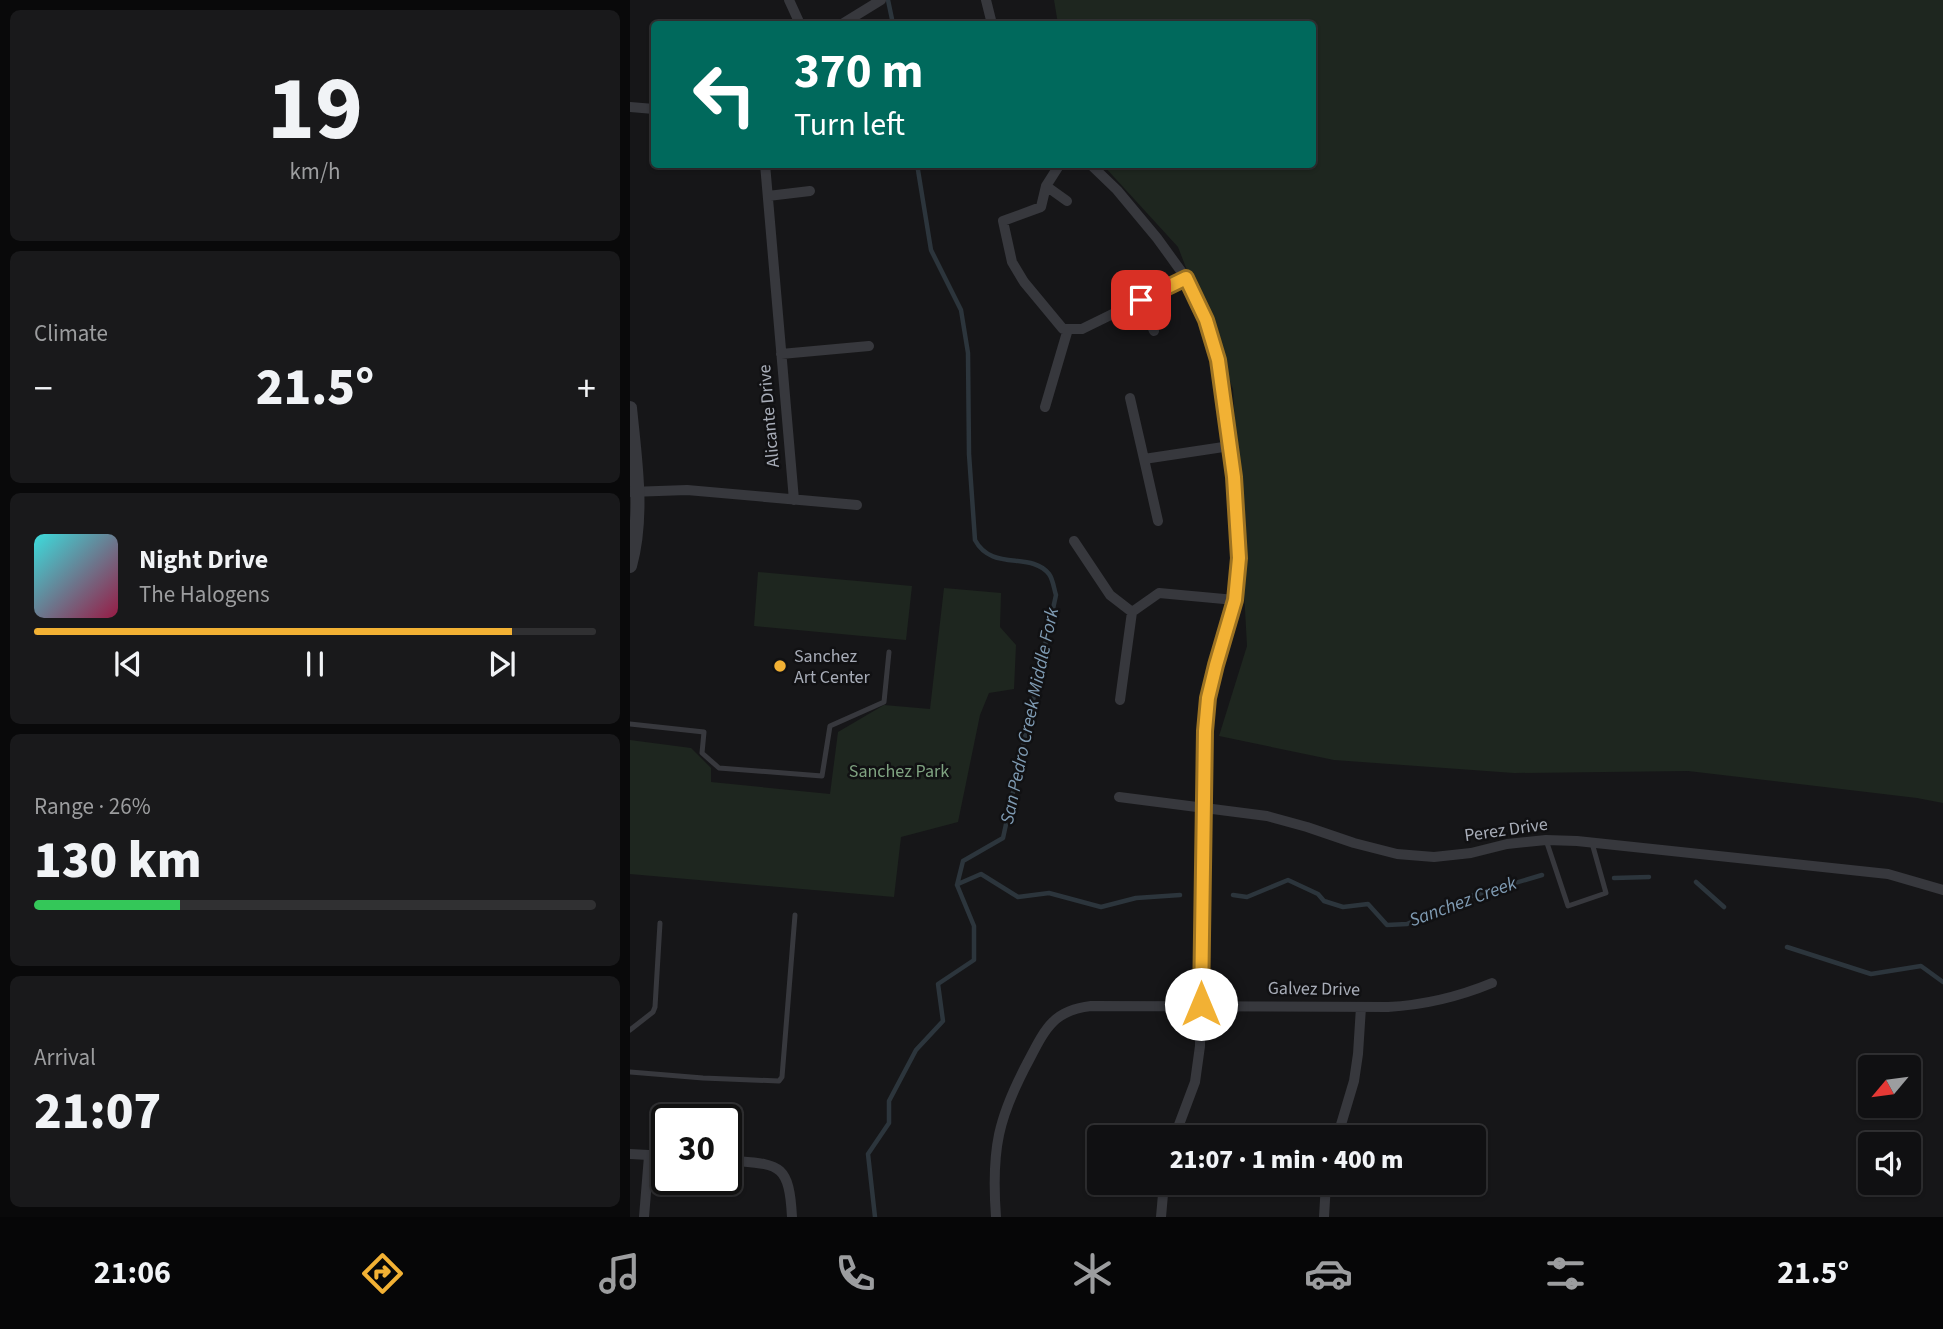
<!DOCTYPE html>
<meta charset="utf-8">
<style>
:root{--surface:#101012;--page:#19191b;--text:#f1f3f6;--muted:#9c9d9f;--line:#303032;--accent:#f2b134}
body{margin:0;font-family:"Source Sans 3",sans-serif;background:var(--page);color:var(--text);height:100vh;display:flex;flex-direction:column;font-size:26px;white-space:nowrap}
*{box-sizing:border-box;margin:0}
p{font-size:23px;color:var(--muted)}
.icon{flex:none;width:38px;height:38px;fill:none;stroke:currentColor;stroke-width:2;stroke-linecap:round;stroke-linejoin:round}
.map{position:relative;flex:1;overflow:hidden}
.details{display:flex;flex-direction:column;gap:10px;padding:10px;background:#09090a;width:630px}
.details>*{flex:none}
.guide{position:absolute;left:21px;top:21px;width:665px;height:147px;border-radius:7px;box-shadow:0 2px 5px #0004,0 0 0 2px var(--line);background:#00695c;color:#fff;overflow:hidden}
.needle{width:46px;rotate:241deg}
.buttons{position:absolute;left:1228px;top:1055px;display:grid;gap:14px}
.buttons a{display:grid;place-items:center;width:63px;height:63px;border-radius:7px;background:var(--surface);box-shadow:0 2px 5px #0004,0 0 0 2px var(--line);font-size:35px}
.speed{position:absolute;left:21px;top:1104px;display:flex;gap:14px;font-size:35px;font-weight:700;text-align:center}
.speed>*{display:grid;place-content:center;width:91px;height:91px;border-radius:50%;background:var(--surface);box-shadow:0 2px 5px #0004,0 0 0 2px var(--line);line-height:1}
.speed .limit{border:4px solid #111;border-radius:10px;background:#fff;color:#111}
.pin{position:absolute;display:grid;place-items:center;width:60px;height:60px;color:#fff;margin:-30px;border-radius:14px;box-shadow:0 4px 10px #0006}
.me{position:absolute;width:77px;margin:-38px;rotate:0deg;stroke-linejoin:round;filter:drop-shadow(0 0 5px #0008)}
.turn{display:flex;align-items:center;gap:24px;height:147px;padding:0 28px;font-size:32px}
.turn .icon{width:91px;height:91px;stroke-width:2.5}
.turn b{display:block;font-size:49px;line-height:60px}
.big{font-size:52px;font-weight:800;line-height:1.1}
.details .widget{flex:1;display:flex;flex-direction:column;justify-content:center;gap:10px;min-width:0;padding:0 24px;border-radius:10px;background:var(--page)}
.details .dial{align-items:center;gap:0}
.dial b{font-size:91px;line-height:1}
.song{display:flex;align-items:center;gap:21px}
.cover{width:84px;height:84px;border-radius:10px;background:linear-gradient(135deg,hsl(180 70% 55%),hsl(340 70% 35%))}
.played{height:7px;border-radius:4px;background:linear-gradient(90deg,var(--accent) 85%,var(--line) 85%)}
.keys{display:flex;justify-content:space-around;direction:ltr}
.heat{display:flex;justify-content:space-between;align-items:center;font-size:38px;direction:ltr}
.charge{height:10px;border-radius:5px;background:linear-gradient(90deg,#34c759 26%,var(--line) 0)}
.trip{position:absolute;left:457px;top:1125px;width:399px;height:70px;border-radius:7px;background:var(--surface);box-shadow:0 2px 5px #0004,0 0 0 2px var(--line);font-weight:800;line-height:70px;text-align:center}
.tab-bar{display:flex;height:112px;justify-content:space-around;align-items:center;background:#060607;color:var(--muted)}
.tab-bar .icon{width:49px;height:49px}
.tab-bar .active{color:var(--accent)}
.tab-bar b{font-size:32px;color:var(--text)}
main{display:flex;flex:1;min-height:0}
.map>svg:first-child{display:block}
</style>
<main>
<section class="details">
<div class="widget dial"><b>19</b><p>km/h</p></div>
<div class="widget"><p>Climate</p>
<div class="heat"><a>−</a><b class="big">21.5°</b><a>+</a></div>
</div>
<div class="widget">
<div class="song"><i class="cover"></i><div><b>Night Drive</b><p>The Halogens</p></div></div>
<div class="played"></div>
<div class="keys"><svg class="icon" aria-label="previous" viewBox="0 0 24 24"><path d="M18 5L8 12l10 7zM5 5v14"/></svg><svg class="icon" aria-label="pause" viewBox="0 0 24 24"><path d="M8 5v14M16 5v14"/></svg><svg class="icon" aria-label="next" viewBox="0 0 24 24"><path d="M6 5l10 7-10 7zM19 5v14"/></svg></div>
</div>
<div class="widget"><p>Range · 26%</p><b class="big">130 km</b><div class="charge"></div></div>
<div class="widget"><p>Arrival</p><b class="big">21:07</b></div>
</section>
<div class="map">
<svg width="1313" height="1217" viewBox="0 0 1313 1217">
<rect width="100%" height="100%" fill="#161618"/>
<!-- green -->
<path fill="#1e261f" d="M 424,0 L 1313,0 L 1313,803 L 1287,798 L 1058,771 L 884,773 L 704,760 L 589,736 L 617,646 L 603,389 L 548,247 L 473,165 L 682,164 L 682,24 L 428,24 Z
M 128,572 L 282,586 L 276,640 L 124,626 Z
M 314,588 L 371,593 L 370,627 L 386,645 L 384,689 L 359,693 L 350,715 L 328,822 L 271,837 L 264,897 L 0,874 L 0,740 L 61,748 L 81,768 L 81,782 L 200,794 L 208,732 L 254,705 L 300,709 Z"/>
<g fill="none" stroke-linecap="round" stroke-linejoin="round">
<!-- stream -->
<path stroke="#2c353c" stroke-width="4.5" d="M 258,0 L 263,24
M 287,164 L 301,250 L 331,310 L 338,353 L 339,454 L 345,540 C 362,572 401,551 419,574 C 423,579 424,589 426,595 L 373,838 L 333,861 L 327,885
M 984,878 L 1019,877
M 1066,882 L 1094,907
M 328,884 L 351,874 L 388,897 L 419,893 L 471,907 L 506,898 L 550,895
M 603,895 L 617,897 L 658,880 L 688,894 L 694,901 L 713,907 L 738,904 L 757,925 L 777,924 L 838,897 L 912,875
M 1157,947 L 1241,974 L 1291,966 L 1313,982
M 245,1217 L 238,1154 L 259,1123 L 259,1101 L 286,1050 L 313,1021 L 308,984 L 344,960 L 344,926 L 327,885"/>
<!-- service -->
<path stroke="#37383d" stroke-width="5" d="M 0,724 L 74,732 L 72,753 L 89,768 L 192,776 L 200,726 L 254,702 L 259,652
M 916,840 L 938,906 L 976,893 L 962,843
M 0,1030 L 23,1012 L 25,1007 L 30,923
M 0,1072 L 73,1078 L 149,1081 L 152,1077 L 165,915"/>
<!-- minor -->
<path stroke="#37383d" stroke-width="10" d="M 159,0 L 170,24
M 356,0 L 362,24
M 212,24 L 251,0
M 0,107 L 24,109
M 135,164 L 164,500
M 430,164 L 416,186 L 411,207 L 373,221 L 382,262 L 394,282 L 433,329 L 452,329 L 556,278
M 460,164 L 487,190 L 527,238 L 556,278 L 576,320 L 588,360 L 604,477 L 609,558 L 605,600 L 586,665 L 575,731 L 570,1046 L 565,1082 L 544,1138
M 416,186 L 437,201
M 138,196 L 180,191
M 499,282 L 511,301 L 524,331
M 151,354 L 239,346
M 500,398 L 514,459
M 415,407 L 438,329
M 0,492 L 57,490 L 227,505
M 528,521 L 514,459 L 600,446
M 444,541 L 480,595 L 502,612
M 490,700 L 502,612 L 529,593 L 605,600
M 489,797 L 637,816 L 677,827 L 724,843 L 767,854 L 804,857 L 841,853 L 877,844 L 916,840 L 947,841 L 1258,874 L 1313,890
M 707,1138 L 724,1081 L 728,1054 L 731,1007
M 0,1154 L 37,1156
M 96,1160 C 148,1165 159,1160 162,1217
M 14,1217 L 19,1156
M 366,1217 C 361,1149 368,1117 400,1058 C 416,1027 425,1010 461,1006 L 758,1007 C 795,1005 828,997 862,983
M 531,1217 L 534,1183
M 694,1217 L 696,1183"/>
<!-- tertiary -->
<path stroke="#37383d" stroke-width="14" d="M 0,408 C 5,459 14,515 0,566"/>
</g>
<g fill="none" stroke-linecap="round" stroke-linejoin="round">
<!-- route casing -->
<g stroke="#9d7322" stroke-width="18">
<path id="route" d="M 511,300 L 556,278 L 576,320 L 588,360 L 604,477 L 609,558 L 605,600 L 586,665 L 578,698 L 575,731 L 571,1004"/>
</g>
<!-- route -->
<use href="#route" stroke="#f2b134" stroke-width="12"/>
</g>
<!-- markers -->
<circle fill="#f2b134" stroke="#111113" stroke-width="2.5" cx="150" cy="666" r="7"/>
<g text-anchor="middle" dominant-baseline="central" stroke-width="5" stroke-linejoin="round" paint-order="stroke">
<!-- street labels -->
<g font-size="18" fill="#a8adb8" stroke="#111113">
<text transform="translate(139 416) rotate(-95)">Alicante Drive</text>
<text transform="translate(876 830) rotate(-8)">Perez Drive</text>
<text transform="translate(684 989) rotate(1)">Galvez Drive</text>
</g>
<!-- poi labels -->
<g font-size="18" fill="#a8adb8" stroke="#111113" text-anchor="start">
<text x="164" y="656">Sanchez<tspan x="164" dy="21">Art Center</tspan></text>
</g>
<!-- park labels -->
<g font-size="18" fill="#7fa381" stroke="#111113">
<text x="269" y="771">Sanchez Park</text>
</g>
<!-- water labels -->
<g font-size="19" font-style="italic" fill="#7f9bb3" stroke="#111113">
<text transform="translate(400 716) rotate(-78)">San Pedro Creek Middle Fork</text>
<text transform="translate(833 902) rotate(-20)">Sanchez Creek</text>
</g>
</g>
</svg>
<div class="buttons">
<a><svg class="needle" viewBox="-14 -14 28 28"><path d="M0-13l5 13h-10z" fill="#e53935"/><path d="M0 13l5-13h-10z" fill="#9c9d9f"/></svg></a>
<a><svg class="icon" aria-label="sound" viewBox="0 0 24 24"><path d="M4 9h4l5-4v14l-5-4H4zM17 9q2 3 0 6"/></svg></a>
</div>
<div class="speed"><div class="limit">30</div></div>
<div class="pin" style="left:511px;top:300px;background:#d93025"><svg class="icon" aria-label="arrive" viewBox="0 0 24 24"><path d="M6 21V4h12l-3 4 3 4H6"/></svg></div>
<svg class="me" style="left:571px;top:1004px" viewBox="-20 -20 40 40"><circle r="19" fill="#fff"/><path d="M0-13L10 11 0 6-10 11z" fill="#f2b134"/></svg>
<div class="trip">21:07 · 1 min · 400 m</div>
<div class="guide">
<div class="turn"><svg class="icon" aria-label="left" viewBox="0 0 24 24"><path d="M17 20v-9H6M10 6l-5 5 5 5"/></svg><div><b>370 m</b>Turn left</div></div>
</div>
</div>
</main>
<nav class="tab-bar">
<b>21:06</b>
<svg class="icon active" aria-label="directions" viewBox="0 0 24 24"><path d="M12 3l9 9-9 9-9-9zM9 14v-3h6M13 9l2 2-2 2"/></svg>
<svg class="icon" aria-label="music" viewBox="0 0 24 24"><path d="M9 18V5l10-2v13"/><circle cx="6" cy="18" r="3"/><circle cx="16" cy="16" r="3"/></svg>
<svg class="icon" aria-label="phone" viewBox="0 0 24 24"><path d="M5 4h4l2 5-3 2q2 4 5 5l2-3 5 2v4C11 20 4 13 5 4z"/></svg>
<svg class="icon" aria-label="climate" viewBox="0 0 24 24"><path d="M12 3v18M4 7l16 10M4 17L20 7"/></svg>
<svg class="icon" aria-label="car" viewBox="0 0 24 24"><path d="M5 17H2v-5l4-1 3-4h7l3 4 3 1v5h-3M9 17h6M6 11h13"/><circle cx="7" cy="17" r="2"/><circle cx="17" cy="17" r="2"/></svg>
<svg class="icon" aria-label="filters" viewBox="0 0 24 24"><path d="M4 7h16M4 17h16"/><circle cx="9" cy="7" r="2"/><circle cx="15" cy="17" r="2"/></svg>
<b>21.5°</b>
</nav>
